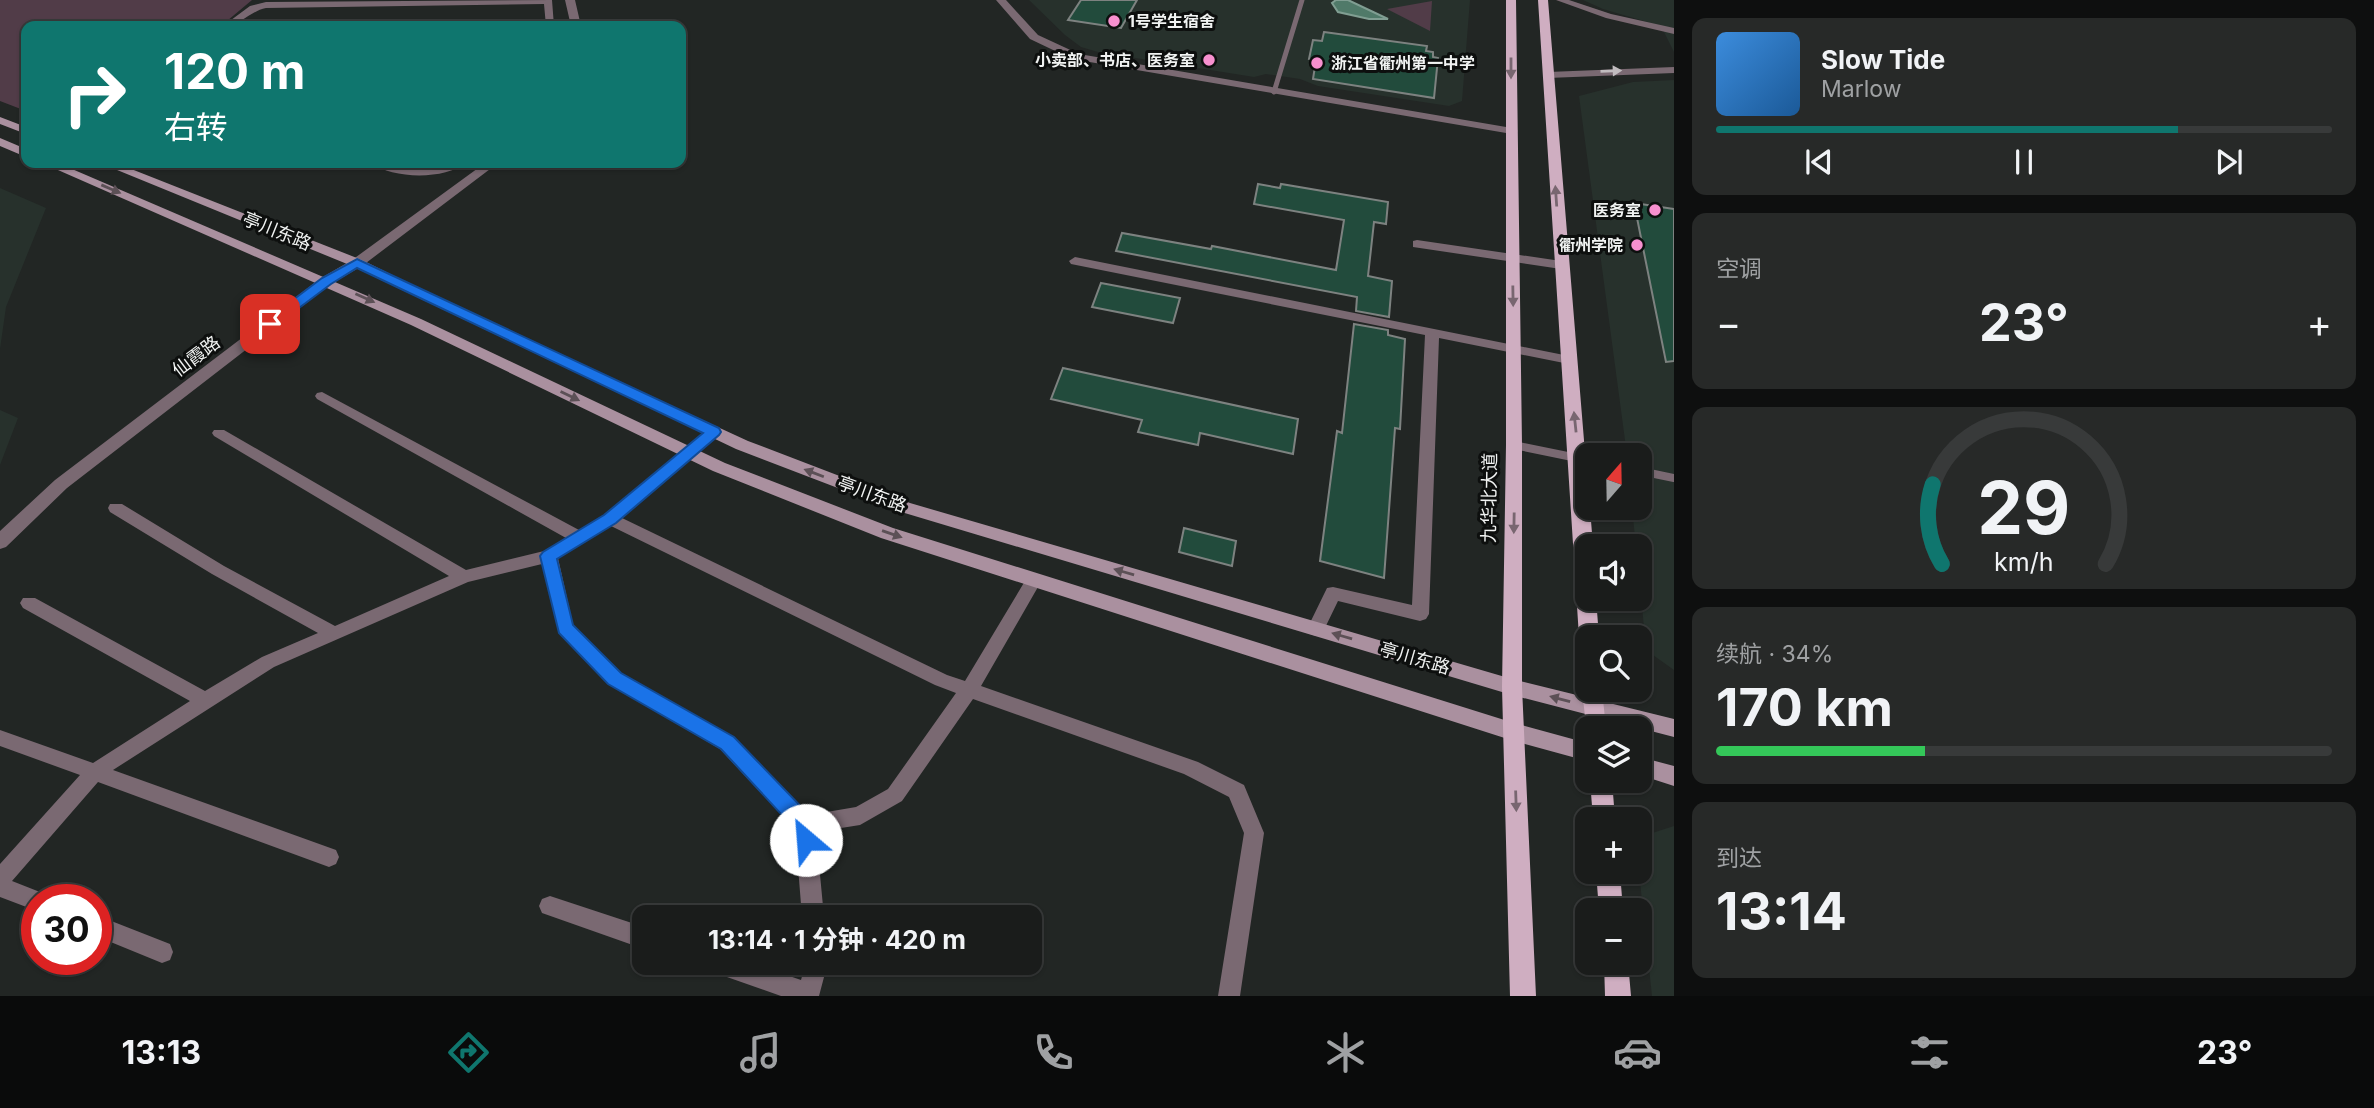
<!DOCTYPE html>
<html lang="zh">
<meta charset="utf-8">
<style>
:root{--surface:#1a1c1b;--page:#272928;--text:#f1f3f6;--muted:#9fa1a3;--line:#383a3a;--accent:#0f766e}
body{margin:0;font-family:Inter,"Noto Sans SC",sans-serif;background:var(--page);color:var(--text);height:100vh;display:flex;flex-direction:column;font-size:26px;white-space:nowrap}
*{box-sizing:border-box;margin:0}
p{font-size:23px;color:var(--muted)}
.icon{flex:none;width:38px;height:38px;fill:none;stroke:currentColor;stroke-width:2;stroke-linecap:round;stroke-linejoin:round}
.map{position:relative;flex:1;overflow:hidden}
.panel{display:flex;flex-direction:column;gap:18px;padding:18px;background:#0e0f0f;width:700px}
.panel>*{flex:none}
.banner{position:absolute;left:21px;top:21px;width:665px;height:147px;border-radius:14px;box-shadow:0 2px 5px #0004,0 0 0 2px var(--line);background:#0f766e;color:#fff;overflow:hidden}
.needle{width:46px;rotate:20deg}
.tools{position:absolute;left:1575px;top:443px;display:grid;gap:14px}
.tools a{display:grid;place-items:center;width:77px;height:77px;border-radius:14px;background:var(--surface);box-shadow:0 2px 5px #0004,0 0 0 2px var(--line);font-size:35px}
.speed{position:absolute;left:21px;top:884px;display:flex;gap:14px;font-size:35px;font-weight:700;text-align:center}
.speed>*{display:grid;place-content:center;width:91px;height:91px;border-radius:50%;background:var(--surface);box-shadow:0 2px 5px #0004,0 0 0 2px var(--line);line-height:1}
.speed .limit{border:10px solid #d22;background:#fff;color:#111}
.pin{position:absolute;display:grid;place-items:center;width:60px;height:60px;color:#fff;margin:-30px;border-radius:14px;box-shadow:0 4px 10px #0006}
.me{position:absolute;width:77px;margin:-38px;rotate:333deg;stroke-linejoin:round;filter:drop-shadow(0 0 5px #0008)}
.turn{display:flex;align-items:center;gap:24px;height:147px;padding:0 28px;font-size:32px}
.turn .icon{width:91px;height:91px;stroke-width:2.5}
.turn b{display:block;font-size:49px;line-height:60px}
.big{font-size:52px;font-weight:700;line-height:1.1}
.panel .card{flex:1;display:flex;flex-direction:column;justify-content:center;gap:10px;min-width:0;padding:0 24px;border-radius:14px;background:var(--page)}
.panel .dial{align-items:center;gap:0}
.dial svg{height:182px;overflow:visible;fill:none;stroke:var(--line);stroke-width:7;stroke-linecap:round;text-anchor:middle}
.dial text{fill:var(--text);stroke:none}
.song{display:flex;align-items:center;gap:21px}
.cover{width:84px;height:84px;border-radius:10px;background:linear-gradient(135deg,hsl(210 70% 55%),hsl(210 70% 35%))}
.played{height:7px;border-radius:4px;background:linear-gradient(90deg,var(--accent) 75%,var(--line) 75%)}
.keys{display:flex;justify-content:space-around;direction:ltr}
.heat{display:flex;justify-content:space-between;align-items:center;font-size:38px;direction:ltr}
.charge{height:10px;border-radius:5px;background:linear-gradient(90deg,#34c759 34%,var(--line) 0)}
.trip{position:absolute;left:632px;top:905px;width:410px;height:70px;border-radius:14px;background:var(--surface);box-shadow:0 2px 5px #0004,0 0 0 2px var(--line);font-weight:700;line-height:70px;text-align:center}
.tabs{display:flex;height:112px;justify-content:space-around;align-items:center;background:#0a0b0b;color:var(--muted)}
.tabs .icon{width:49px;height:49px}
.tabs .on{color:var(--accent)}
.tabs b{font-size:32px;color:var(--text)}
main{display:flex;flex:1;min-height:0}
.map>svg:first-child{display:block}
</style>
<main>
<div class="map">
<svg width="1674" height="996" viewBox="0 0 1674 996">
<rect width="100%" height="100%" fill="#222624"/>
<!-- built -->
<path fill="#27312c" d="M 1029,0 L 1470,0 L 1462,101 L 1449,106 L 1318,86 L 1300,79 L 1266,74 L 1254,77 L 1098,52 L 1081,47 L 1065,35 Z
M 1583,0 L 1674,0 L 1674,52 L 1661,26 L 1603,9 Z
M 1674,80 L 1674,670 L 1646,650 L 1640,584 L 1640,546 L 1636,546 L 1632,508 L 1640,508 L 1640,455 L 1627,455 L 1579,96 L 1633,82 Z
M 0,188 L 46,208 L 6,307 L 0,349 Z
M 0,410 L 18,418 L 0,465 Z
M 1674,826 L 1674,996 L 1652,996 L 1639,872 L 1640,837 Z"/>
<!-- green -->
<path fill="#513c48" d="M 0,0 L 252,0 L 221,26 L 26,26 L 26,111 L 0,101 Z
M 1432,1 L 1430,31 L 1387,9 Z"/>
<!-- water -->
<path fill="#507a69" stroke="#809e92" stroke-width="2" d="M 1336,0 L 1348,0 L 1388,19 L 1369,19 L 1338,12 L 1332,3 Z"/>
<!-- building -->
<path fill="#224b3c" stroke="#7d8280" stroke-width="2" d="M 1081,0 L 1137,0 L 1121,28 L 1068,20 Z
M 1324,32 L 1427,46 L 1426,51 L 1433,52 L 1433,57 L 1438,58 L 1434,98 L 1313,79 L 1316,60 L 1309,59 L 1313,40 L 1322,41 Z
M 1258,184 L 1280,188 L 1281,184 L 1388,202 L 1386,224 L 1374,222 L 1368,276 L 1392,281 L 1389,317 L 1356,311 L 1357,297 L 1116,251 L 1122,233 L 1211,249 L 1212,246 L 1336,270 L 1344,220 L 1254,204 Z
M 1634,203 L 1674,209 L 1674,361 L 1666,362 Z
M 1101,283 L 1180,298 L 1173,323 L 1092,307 Z
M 1354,324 L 1388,330 L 1388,335 L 1405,339 L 1400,429 L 1395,428 L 1384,578 L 1320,561 L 1337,431 L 1342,433 Z
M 1063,368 L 1298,419 L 1293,454 L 1200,433 L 1198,445 L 1138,432 L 1142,420 L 1051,399 Z
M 1184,528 L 1236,541 L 1232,566 L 1179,552 Z"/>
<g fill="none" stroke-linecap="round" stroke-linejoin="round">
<!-- service-far1 -->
<path stroke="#7a6972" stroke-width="5" d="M 1274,92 L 1302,0"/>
<!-- service -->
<path stroke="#7a6972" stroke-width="8" d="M 1514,445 L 1587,460
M 1640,471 L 1674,478"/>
<!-- minor -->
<path fill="#7a6972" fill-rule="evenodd" d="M 552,0 L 554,26 L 546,26 L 544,4 L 266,8 C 250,11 239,27 223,26 L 250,6 L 266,2 Z
M 1556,0 L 1569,0 L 1611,14 L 1674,28 L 1674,34 L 1606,18 Z
M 1674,67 L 1674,73 L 1548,78 L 1543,75 L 1548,72 Z
M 372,163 L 430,169 L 452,163 L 465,163 C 446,180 391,179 372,163 Z
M 1417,240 L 1561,261 L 1567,265 L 1561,269 L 1413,247 L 1413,241 Z
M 1075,257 L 1569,356 L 1576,360 L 1569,364 L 1439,338 L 1429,614 L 1426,619 L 1420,621 L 1338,601 L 1322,634 L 1316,636 L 1310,634 L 1307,629 L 1327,588 L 1333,587 L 1412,605 L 1425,335 L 1071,264 L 1069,261 Z
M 322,392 L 579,530 L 604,515 L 708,429 L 718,429 L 720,432 L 718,435 L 622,518 L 947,675 L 965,681 L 1028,576 L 1040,576 L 1042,580 L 981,686 L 1198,762 L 1244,785 L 1264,833 L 1240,996 L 1218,996 L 1244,833 L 1229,797 L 1184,774 L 973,699 L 902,801 L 860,825 L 816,832 L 824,917 L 802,917 L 795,829 L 720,749 L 609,684 L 559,633 L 542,564 L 468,582 L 274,667 L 113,770 L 336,850 L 339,857 L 336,864 L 329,867 L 98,782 L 12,881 L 45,894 L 47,900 L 37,900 L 37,911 L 0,897 L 0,864 L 80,775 L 0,746 L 0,730 L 93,763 L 190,701 L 23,608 L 20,603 L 23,598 L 35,598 L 205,691 L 262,657 L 318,633 L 212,574 L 110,512 L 108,508 L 110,504 L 122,504 L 224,566 L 335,626 L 449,576 L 214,436 L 212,433 L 214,430 L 224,430 L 466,570 L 544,551 L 566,538 L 317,399 L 315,396 L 317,393 ZM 611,526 L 935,685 L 956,693 L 888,789 L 856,807 L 809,815 L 734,737 L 621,674 L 573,625 L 558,558 Z
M 550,896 L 644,927 L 644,949 L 542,913 L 539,906 L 542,899 Z
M 96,915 L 170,944 L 173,952 L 170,960 L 162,963 L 96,936 Z
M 704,962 L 749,962 L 801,980 L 806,962 L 828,962 L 819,996 L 781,996 L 707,970 Z"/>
<!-- tertiary -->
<path fill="#7a6972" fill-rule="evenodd" d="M 565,0 L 575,0 L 581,26 L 571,26 Z
M 996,0 L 1006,0 L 1038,35 L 1079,54 L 1512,128 L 1518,131 L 1512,134 L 1072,59 L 1030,39 Z
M 485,163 L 498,163 L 362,266 L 331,284 L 67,488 L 6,547 L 0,549 L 0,531 L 55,480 L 321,278 L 352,260 Z"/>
<!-- secondary -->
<path fill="#aa909f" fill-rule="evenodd" d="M 0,117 L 26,127 L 26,134 L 0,124 Z
M 0,138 L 26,149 L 26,157 L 0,146 Z
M 42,163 L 58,163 L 421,319 L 725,463 L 893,528 L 1514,723 L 1587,743 L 1587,761 L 1514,741 L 881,538 L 713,471 L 411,325 Z
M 100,163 L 116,163 L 362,260 L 448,303 L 748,441 L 910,503 L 1512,679 L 1674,719 L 1674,737 L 1512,695 L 898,511 L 736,449 L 352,266 Z
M 1640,757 L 1674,766 L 1674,786 L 1640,775 Z"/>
<!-- primary -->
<path fill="#cfaec1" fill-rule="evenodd" d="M 1506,0 L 1516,0 L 1522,445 L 1522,687 L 1536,996 L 1510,996 L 1502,687 L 1506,445 Z
M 1538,0 L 1548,0 L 1587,477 L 1587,508 L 1590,508 L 1593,546 L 1587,546 L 1587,598 L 1596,598 L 1599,637 L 1587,637 L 1587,644 L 1582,642 L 1579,637 Z
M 1587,683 L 1587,690 L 1602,690 L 1606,728 L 1587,728 L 1587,734 L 1582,690 Z
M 1590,780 L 1612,780 L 1615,819 L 1593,819 Z
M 1596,872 L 1620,872 L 1623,910 L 1599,910 Z
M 1604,962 L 1628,962 L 1631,996 L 1605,996 Z"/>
</g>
<!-- one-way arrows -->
<defs><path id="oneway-solid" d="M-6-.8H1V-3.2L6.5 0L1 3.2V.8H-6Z" transform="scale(1.75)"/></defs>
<g fill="#786670">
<use href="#oneway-solid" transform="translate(1511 68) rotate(90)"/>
<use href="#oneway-solid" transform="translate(1556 196) rotate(-94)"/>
<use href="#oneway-solid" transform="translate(1513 296) rotate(89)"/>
<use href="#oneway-solid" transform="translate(1575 422) rotate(-96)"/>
<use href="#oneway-solid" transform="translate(1514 523) rotate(91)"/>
<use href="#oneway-solid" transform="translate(1516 801) rotate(88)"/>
</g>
<use fill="#c1bcbf" href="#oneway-solid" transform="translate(1611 71) rotate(-2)"/>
<g fill="#5c5056">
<use href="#oneway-solid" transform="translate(111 189) rotate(23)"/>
<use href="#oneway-solid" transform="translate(365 298) rotate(24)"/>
<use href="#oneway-solid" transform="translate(570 396) rotate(26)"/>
<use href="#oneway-solid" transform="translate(814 473) rotate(-159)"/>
<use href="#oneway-solid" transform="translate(892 534) rotate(19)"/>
<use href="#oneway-solid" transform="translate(1124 572) rotate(-164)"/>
<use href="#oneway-solid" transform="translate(1342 636) rotate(-164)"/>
<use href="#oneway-solid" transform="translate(1560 699) rotate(-165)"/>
</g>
<!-- route -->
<path fill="#1a73e8" stroke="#114b97" stroke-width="2" d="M 357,259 L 719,428 L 721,432 L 719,435 L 616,523 L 557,559 L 573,625 L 621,673 L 734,737 L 812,818 L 816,840 L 813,847 L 806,849 L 798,847 L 794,828 L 721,749 L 608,684 L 559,633 L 540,556 L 543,552 L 604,515 L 703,433 L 357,268 L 331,284 L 275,326 L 265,326 L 265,321 L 322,278 Z"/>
<!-- markers -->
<g fill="#f790cf" stroke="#0d0f0e" stroke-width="2.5">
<circle cx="1114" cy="21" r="7"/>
<circle cx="1209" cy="60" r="7"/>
<circle cx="1317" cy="63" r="7"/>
<circle cx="1655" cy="210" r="7"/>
<circle cx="1637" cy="245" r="7"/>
</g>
<g text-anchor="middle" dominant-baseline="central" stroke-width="6" stroke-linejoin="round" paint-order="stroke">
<!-- far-poi labels -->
<g font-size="16" font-weight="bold" fill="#f1f3f2" stroke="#0d0f0e" text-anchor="end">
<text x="1128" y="21" text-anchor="start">1号学生宿舍</text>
<text x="1195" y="60">小卖部、书店、医务室</text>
<text x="1331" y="63" text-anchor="start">浙江省衢州第一中学</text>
<text x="1641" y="210">医务室</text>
<text x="1623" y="245">衢州学院</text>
</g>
<!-- street labels -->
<g font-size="18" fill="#f1f3f2" stroke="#0d0f0e">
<text transform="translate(277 231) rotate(22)">亭川东路</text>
<text transform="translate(196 356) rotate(-37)">仙霞路</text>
<text transform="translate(872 494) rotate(20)">亭川东路</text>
<text transform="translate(1489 498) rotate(-89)">九华北大道</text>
<text transform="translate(1415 658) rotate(16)">亭川东路</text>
</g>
</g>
</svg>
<div class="tools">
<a><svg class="needle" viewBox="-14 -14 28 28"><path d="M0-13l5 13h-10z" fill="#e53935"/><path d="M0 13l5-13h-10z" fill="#9fa1a3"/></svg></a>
<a><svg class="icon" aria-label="sound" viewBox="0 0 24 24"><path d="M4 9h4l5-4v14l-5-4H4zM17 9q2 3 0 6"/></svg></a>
<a><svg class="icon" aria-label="search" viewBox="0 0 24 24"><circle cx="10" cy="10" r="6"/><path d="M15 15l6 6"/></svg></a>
<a><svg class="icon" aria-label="layers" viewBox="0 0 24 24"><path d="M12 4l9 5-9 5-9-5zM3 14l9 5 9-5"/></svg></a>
<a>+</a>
<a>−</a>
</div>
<div class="speed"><div class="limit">30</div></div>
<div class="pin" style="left:270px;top:324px;background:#d93025"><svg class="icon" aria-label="arrive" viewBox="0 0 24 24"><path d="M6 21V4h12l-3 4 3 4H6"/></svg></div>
<svg class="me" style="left:806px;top:840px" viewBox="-20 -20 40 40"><circle r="19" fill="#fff"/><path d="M0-13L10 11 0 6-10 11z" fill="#1a73e8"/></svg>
<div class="trip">13:14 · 1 分钟 · 420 m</div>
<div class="banner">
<div class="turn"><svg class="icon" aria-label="right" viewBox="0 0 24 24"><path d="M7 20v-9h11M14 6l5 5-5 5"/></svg><div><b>120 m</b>右转</div></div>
</div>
</div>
<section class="panel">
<div class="card">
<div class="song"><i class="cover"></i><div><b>Slow Tide</b><p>Marlow</p></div></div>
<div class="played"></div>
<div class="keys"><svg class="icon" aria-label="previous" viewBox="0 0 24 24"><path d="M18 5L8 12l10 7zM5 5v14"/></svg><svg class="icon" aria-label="pause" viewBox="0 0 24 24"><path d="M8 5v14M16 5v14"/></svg><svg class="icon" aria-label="next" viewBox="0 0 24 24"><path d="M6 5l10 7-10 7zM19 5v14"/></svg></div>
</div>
<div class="card"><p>空调</p>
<div class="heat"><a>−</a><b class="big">23°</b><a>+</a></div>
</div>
<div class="card dial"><svg viewBox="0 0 100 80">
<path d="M14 69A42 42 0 1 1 86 69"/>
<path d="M14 69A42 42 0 0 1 10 34" stroke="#0f766e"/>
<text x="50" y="56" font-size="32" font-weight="700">29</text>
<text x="50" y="72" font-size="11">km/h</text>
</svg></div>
<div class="card"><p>续航 · 34%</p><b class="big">170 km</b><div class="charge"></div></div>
<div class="card"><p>到达</p><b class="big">13:14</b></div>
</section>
</main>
<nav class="tabs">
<b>13:13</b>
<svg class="icon on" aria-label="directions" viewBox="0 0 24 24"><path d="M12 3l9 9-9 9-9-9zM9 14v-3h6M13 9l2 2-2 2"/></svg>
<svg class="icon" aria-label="music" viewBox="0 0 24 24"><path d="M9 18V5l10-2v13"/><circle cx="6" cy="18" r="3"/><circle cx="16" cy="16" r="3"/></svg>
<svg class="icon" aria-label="phone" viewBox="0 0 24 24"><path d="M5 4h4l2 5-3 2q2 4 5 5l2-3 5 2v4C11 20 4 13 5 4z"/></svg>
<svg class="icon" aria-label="climate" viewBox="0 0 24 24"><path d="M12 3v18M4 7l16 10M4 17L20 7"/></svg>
<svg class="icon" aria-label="car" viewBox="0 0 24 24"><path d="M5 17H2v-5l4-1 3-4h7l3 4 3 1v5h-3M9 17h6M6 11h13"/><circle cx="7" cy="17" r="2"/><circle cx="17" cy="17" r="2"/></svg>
<svg class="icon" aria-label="filters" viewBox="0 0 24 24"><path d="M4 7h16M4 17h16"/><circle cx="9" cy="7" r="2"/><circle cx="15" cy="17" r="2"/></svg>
<b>23°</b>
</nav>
